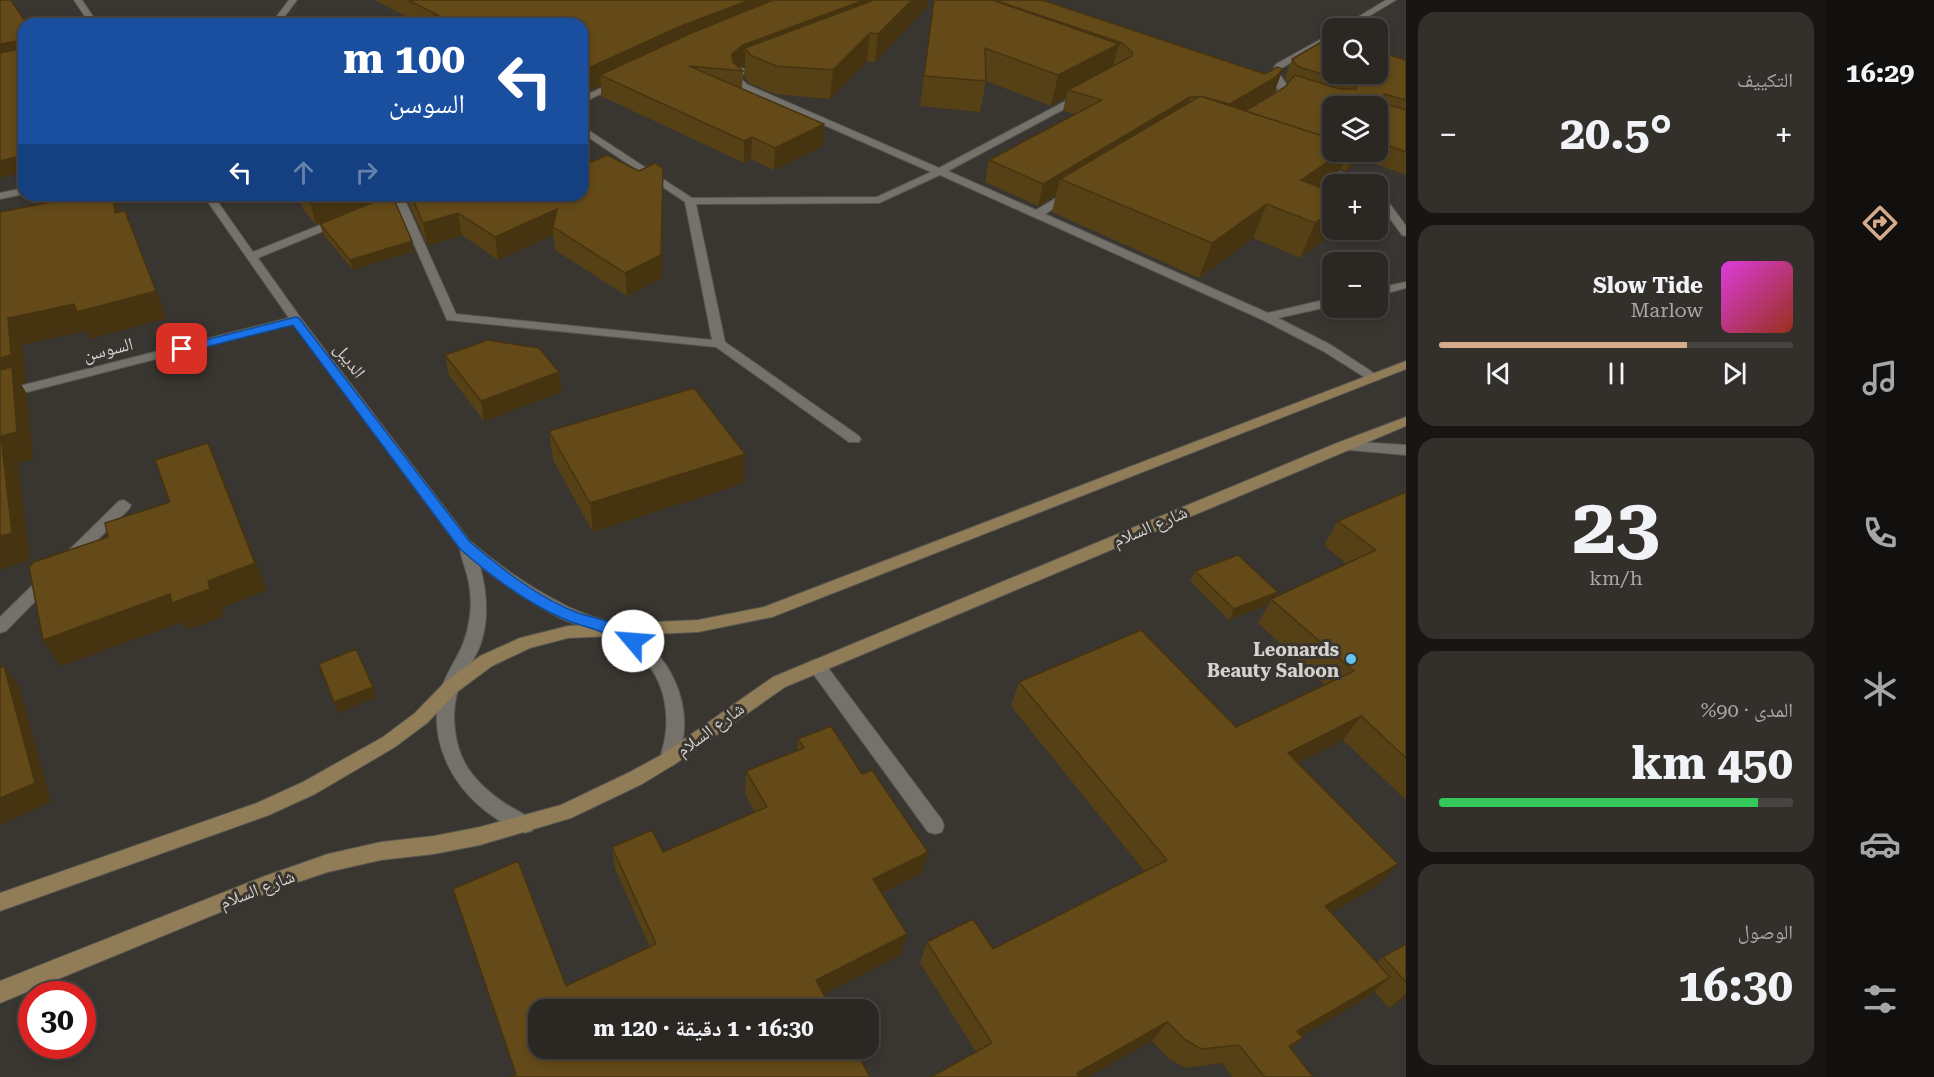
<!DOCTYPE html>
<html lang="ar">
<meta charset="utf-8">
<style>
:root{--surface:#2b2824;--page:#33302c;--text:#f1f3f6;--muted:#a6a6a6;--line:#474441;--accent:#d6ab8b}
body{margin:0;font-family:"Roboto Serif","Noto Naskh Arabic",serif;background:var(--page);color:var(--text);direction:rtl;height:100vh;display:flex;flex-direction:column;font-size:22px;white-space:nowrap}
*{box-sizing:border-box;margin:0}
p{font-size:20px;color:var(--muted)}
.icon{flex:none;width:33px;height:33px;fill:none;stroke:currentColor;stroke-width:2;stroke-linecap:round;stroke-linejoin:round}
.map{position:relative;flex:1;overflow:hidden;direction:ltr}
.side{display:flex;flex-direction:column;gap:12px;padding:12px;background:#181614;width:420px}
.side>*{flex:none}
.banner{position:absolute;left:18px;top:18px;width:570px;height:183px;border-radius:18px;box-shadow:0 3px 9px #0003,0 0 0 2px var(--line);direction:rtl;background:#1a4fa0;color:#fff;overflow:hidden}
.controls{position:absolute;left:1322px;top:18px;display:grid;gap:12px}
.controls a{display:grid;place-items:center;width:66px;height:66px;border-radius:12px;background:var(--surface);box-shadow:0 3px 9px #0003,0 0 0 2px var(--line);font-size:30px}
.speed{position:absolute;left:18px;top:981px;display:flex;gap:12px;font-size:30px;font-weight:700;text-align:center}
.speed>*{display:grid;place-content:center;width:78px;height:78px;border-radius:50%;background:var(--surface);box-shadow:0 3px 9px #0003,0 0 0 2px var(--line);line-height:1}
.speed .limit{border:9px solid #d22;background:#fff;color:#111}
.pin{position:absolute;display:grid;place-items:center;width:51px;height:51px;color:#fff;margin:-26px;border-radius:12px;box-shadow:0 3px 9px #0006}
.me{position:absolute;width:66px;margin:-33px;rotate:297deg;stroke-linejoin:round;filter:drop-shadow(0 0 4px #0008)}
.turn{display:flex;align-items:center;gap:21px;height:126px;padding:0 24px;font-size:27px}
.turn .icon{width:78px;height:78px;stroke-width:2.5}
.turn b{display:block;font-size:42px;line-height:51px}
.lanes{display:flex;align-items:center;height:57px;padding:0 24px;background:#0003;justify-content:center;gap:30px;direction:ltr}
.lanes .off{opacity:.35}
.big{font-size:45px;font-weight:700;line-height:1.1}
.side .card{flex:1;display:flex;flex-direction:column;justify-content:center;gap:9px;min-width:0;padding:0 21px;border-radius:18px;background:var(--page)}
.side .dial{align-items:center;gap:0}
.dial b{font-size:78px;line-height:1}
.song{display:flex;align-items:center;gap:18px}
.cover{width:72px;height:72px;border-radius:9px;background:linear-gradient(135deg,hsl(300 70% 55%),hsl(10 70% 35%))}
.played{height:6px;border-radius:3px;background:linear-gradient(90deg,var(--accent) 70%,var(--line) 70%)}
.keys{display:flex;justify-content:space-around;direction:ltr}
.heat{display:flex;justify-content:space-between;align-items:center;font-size:33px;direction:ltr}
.charge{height:9px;border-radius:4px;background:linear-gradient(90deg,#34c759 90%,var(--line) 0)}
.trip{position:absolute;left:528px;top:999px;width:351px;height:60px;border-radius:18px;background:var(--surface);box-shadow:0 3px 9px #0003,0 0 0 2px var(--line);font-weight:700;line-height:60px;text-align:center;direction:rtl}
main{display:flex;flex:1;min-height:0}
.tabs{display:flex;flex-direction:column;width:108px;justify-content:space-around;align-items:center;background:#11100e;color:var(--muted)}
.tabs .icon{width:42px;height:42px}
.tabs .current{color:var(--accent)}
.tabs b{font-size:27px;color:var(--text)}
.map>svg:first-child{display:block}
</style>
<main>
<nav class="tabs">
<b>16:29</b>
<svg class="icon current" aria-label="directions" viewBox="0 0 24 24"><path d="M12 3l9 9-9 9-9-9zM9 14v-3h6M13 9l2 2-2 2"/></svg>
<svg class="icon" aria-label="music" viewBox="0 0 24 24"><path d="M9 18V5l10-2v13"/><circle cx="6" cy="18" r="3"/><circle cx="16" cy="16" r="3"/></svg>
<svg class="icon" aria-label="phone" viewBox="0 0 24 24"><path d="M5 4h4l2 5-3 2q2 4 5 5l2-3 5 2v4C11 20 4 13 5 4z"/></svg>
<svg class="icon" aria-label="climate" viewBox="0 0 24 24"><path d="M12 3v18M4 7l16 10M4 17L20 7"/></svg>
<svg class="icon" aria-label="car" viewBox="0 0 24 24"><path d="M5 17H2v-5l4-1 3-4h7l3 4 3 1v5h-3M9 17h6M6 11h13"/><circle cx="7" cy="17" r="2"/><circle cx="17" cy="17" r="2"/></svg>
<svg class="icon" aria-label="filters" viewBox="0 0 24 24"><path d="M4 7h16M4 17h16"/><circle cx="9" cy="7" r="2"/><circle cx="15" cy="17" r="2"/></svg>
</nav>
<section class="side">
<div class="card"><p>التكييف</p>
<div class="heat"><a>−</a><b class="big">20.5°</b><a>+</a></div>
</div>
<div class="card">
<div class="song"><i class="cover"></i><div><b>Slow Tide</b><p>Marlow</p></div></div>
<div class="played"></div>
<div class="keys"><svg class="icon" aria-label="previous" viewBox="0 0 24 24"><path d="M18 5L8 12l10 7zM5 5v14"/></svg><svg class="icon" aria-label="pause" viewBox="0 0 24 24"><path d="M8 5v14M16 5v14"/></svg><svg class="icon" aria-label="next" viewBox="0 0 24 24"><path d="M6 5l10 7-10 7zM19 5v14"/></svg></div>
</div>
<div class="card dial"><b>23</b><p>km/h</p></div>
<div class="card"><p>المدى · 90%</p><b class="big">450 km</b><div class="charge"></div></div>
<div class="card"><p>الوصول</p><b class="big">16:30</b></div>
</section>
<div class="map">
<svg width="1406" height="1077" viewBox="0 0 1406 1077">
<rect width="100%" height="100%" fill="#393530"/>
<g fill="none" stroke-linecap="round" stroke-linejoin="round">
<!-- service casing -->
<g stroke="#56544f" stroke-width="2">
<path id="service" d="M 289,0 L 297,0 L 279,24 L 271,24 Z
M 1386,0 L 1396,0 L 1349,28 L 1340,28 Z
M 1332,33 L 1332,38 L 1282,68 L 1279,73 L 1289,88 L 1278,102 L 1272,102 L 1270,100 L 1279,88 L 1271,73 L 1276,64 Z
M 741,68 L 748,70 L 742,75 L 742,80 L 748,85 L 939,168 L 1079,94 L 1085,94 L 1085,98 L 948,171 L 1036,210 L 1066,192 L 1074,192 L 1074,196 L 1045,214 L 1268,313 L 1332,298 L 1332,306 L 1278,318 L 1331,345 L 1380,377 L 1379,380 L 1369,380 L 1323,351 L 1263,320 L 940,175 L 879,203 L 696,204 L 725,342 L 859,436 L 861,439 L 859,442 L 849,442 L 716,347 L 447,320 L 394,198 L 395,196 L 404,198 L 456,314 L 712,340 L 685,202 L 582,133 L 582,126 L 692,198 L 877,197 L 931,172 L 742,89 L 734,81 L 734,74 Z
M 614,82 L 621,84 L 582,103 L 582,97 Z
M 1318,164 L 1370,182 L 1371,184 L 1358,184 L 1314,169 L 1313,167 Z
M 1377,191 L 1381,192 L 1406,226 L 1406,236 L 1402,235 L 1377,201 Z
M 1406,282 L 1406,288 L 1377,296 L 1377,288 Z
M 124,500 L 131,505 L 129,509 L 74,563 L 64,563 L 61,559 L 64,555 L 119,501 Z
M 47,574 L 52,576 L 55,580 L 52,584 L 6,631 L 0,633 L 0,617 L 42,576 Z
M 817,659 L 823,661 L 942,820 L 944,826 L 942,832 L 935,834 L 928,832 L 811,671 L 809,666 L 811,661 Z"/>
</g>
<!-- minor casing -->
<g stroke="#56544f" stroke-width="2">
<path id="minor" d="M 74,0 L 82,0 L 98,24 L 90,24 Z
M 1254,77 L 1260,77 L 1346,106 L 1333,106 L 1254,81 Z
M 24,188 L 24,194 L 0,199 L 0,193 Z
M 203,195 L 213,195 L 253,252 L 335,219 L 343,219 L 343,223 L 258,258 L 300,317 L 470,541 C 498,565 528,586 561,603 C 584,616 609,620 632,633 C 676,658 698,718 675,764 L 669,767 L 663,764 C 658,756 664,747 665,738 C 668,720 666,700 659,683 C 649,658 622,639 597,631 C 585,627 573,624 562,619 C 533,604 506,587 480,566 C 487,592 489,618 481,643 C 476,658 466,670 460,685 C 451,706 453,736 462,757 C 470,776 488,792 506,804 C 515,810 530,815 534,825 L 532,831 L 525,833 C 469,813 424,754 440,693 C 447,667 465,652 469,621 C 472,606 471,590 467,575 C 465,567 461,557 460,549 L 293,324 L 0,399 L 0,391 L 289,318 Z
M 397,195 L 411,195 L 380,209 L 372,209 L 371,207 Z"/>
</g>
<!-- tertiary casing -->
<g stroke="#56544f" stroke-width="2">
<path id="tertiary" d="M 1342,441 L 1406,445 L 1406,455 L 1337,449 L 1335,446 Z"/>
</g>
<!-- secondary casing -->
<g stroke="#56544f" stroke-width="2">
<path id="secondary" d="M 1406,361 L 1406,369 L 772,617 L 698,632 L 568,638 L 530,648 L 492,666 L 457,692 L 427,723 L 395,747 L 315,794 L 269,815 L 0,911 L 0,893 L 257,803 L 303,782 L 383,737 L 415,713 L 445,682 L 480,656 L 520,638 L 568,626 L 698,620 L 764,607 Z
M 1406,417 L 1406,426 L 785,687 L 675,764 L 642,784 L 571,818 L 480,845 L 434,854 L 381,860 L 328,872 L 274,890 L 0,1003 L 0,981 L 265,876 L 328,854 L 381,842 L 434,836 L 480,827 L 561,805 L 630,772 L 663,754 L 773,677 L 1337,443 Z"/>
</g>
<!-- service -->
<use href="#service" fill="#75716b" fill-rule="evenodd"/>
<!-- minor -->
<use href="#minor" fill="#75716b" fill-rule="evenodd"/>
<!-- tertiary -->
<use href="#tertiary" fill="#75716b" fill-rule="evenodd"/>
<!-- secondary -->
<use href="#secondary" fill="#907d57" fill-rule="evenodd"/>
</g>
<!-- wall -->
<path fill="#564015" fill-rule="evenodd" d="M 375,0 L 928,0 L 927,7 L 875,62 L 867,61 L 830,99 L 775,94 L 749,83 L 744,76 L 745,64 L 739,68 L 743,71 L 742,89 L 823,146 L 774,170 L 751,159 L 744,163 L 601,96 L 601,85 L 582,93 L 582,24 L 416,22 Z
M 934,0 L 1042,0 L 1265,74 L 1283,69 L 1275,90 L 1271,95 L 1285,87 L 1288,83 L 1285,78 L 1292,59 L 1406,60 L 1406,175 L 1362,159 L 1346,171 L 1340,169 L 1336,178 L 1322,188 L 1334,232 L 1300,258 L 1253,238 L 1199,278 L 1052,212 L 1056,195 L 1038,206 L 985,182 L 989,160 L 1075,114 L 1063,111 L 1066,98 L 1051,106 L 986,81 L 980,112 L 920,106 ZM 1377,106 L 1377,152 L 1332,152 Z
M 663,190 L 662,278 L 627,296 L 555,250 L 553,235 L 498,260 L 462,235 L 428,246 L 407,199 L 406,195 L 582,195 Z
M 296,195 L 391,195 L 316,225 L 303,209 L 301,201 Z
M 320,224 L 414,251 L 353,270 L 323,234 Z
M 445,355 L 559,372 L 562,392 L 484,421 L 449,375 Z
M 549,431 L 744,483 L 593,532 L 553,460 Z
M 1406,492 L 1406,800 L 1343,740 L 1298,763 L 1377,886 L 1331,912 L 1377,963 L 1383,957 L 1406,944 L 1406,997 L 1389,1008 L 1374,991 L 1368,997 L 1301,1036 L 1303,1038 L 1291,1049 L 1313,1077 L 1232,1077 L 1222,1063 L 1185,1068 L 1168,1058 L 1152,1041 L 976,1052 L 920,963 L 927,942 L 993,949 L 1145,872 L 1011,706 L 1019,682 L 1236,727 L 1325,685 L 1258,623 L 1269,604 L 1229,620 L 1190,581 L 1195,571 L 1278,592 L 1275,597 L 1347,564 L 1324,545 L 1338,521 Z
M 798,739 L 862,774 L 928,852 L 921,874 L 882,893 L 901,955 L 516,1074 L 566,986 L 650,947 L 615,869 L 612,847 L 663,852 L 755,812 L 745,794 L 746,771 L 797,750 Z"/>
<!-- shaded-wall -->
<path fill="#463411" d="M 750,0 L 800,0 L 600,75 L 601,85 L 582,93 L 582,71 L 681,26 Z
M 864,0 L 928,0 L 927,7 L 875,62 L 878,34 L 911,1 L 745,48 L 745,64 L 736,70 L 732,70 L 732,54 L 743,45 Z
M 870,33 L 867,61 L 830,99 L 833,70 Z
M 17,41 L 24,55 L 0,59 L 0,44 Z
M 1119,44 L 1111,73 L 1068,90 L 1066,98 L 1051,106 L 1058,75 Z
M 1283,69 L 1275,90 L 1268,98 L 1223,126 L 1230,104 Z
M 1190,97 L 1183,118 L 1060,179 L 1056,195 L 1038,206 L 1043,184 Z
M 824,124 L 823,146 L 774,170 L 775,148 Z
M 752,137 L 751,159 L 744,163 L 744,141 Z
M 1342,152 L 1348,152 L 1336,178 L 1287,214 L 1301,180 Z
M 1355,152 L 1366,152 L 1362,159 L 1346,171 Z
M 24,155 L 24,172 L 0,178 L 0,161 Z
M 663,168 L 663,190 L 662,278 L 627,296 L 625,273 Z
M 113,195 L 114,195 L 123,216 L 115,213 Z
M 328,195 L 391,195 L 316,225 L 310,202 Z
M 1267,204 L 1253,238 L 1199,278 L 1212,243 Z
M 557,209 L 553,227 L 553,235 L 498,260 L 495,237 Z
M 125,211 L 167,318 L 90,339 L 86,331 L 22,345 L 26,382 L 21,384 L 27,394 L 33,459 L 18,463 L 30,560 L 0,570 L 1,436 L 0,358 L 8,318 Z
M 1332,211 L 1332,230 L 1335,230 L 1334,232 L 1300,258 L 1315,223 Z
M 458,213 L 462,235 L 428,246 L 423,223 Z
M 412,241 L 414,251 L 353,270 L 350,260 Z
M 559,372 L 562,392 L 484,421 L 481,401 Z
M 208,443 L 220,470 L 267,590 L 221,608 L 224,616 L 187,630 L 182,622 L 61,666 L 43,640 L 208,581 Z
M 745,454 L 744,483 L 593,532 L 590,503 Z
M 1278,592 L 1273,601 L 1271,599 L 1269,604 L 1229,620 L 1234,609 Z
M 4,666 L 19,686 L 51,802 L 0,825 Z
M 373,687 L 376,697 L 339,713 L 334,702 Z
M 1361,716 L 1343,740 L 1272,776 L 1288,753 Z
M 928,852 L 921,874 L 867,900 L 873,879 Z
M 1398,864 L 1377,886 L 1306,927 L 1325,906 Z
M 907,934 L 901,955 L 812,1000 L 816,980 Z
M 1390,977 L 1368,997 L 1278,1050 L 1297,1031 Z
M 1406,993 L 1406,997 L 1389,1008 Z
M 1167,1022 L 1152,1041 L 1088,1077 L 1074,1077 L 1077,1073 Z
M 1303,1038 L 1283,1056 L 1289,1046 Z"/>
<!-- building -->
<path fill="#644a18" stroke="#463411" stroke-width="1.5" d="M 0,0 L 11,0 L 27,24 L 24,24 L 24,155 L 0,161 L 0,53 L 20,49 L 20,43 L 17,41 L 0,44 Z
M 408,0 L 750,0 L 681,26 L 582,71 L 582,24 L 408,24 L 438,15 Z
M 773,0 L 864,0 L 743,45 L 732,54 L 733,62 L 743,71 L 689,66 L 824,124 L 775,148 L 752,137 L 744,141 L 600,75 L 689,34 Z
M 874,0 L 912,0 L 878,34 L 870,33 L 833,70 L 776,66 L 750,55 L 745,48 Z
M 934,0 L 992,0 L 1119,44 L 1058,75 L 985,48 L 986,81 L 924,76 Z
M 994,0 L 1042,0 L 1265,74 L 1277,67 L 1283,69 L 1276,77 L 1230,104 L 1200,96 L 1197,97 L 1190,97 L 1043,184 L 989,160 L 1102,100 L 1068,90 L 1132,56 L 1132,52 L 1122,43 Z
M 1330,37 L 1332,37 L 1332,74 L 1377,74 L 1377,51 L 1406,60 L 1406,100 L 1384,94 L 1385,104 L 1406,110 L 1406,152 L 1377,141 L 1377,106 L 1332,106 L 1332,139 L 1245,111 L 1285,87 L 1295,75 L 1340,89 L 1356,89 L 1355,85 L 1297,66 L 1292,59 Z
M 1200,96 L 1332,139 L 1332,152 L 1342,152 L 1301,180 L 1332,192 L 1332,211 L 1315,223 L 1267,204 L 1212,243 L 1060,179 Z
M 607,155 L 639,171 L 655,163 L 663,168 L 661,255 L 625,273 L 553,227 L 557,209 L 495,237 L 458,213 L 423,223 L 411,195 L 582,195 L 582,166 Z
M 88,195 L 113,195 L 115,213 L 125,211 L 156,291 L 77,312 L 74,304 L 8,318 L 11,355 L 0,358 L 0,212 Z
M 304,195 L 328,195 L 310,202 Z
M 391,195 L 392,195 L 412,241 L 350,260 L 320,224 Z
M 488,340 L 539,348 L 559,372 L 481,401 L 445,355 Z
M 12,367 L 17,432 L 1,436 L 12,533 L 0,536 L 0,370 Z
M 694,388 L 745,454 L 590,503 L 549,431 Z
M 208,443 L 255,563 L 208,581 L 210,589 L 172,603 L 170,594 L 43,640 L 29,567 L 34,562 L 108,537 L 105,523 L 170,502 L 155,460 Z
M 1406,492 L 1406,758 L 1361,716 L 1288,753 L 1398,864 L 1325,906 L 1390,977 L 1297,1031 L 1303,1038 L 1289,1046 L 1313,1077 L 1265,1077 L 1239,1045 L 1201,1049 L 1184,1039 L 1167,1022 L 1077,1073 L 1079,1077 L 931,1077 L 992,1043 L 927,942 L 973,919 L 993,949 L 1167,860 L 1019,682 L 1141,630 L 1236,727 L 1354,671 L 1271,599 L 1376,550 L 1338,521 Z
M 1238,555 L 1278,592 L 1234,609 L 1195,571 Z
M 356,649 L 373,687 L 334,702 L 319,664 Z
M 4,666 L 35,783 L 0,798 L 0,668 Z
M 831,726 L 862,774 L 872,770 L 928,852 L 873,879 L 907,934 L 816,980 L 832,1010 L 538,1010 L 538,1048 L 854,1048 L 870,1077 L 510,1077 L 516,1074 L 453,889 L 518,861 L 566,986 L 656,944 L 612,847 L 652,830 L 663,852 L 767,807 L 746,771 L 804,748 L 798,739 Z
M 1406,944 L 1406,982 L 1383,957 Z"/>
<!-- route -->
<path fill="#1a73e8" stroke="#114b97" stroke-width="1.5" d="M 296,317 L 299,318 L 470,542 C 502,569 538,598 578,613 C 594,618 632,626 640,641 L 638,645 C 626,649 615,637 604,633 C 591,627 577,625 564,619 C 525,602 492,577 460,549 L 293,325 L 182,353 L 176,349 L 178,347 Z"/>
<!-- markers -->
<circle fill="#67c4f0" stroke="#393530" stroke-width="2" cx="1351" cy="659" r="6"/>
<g text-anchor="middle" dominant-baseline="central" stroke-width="6" stroke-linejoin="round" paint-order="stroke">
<!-- street labels -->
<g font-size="18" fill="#d5d3cf" stroke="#393530">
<text transform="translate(108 349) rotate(-14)">السوسن</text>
<text transform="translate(350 360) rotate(53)">الديبل</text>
<text transform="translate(1150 526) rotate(-23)">شارع السلام</text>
<text transform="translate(710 729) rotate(-36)">شارع السلام</text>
<text transform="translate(257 889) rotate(-21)">شارع السلام</text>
</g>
<!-- poi labels -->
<g font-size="18" font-weight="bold" fill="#d5d3cf" stroke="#393530" text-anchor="end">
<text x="1339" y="649">Leonards<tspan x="1339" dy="21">Beauty Saloon</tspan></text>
</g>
</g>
</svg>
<div class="controls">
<a><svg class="icon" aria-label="search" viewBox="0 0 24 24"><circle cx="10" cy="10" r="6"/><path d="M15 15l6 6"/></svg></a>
<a><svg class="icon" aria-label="layers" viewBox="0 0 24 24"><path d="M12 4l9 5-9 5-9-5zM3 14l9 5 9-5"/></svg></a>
<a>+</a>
<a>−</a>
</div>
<div class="speed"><div class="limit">30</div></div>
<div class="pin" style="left:182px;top:349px;background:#d93025"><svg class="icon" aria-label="arrive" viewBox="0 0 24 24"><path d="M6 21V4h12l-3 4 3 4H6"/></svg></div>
<svg class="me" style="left:633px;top:641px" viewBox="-20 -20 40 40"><circle r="19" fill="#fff"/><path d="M0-13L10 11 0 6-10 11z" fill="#1a73e8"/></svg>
<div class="trip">16:30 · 1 دقيقة · 120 m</div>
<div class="banner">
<div class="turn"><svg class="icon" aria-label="left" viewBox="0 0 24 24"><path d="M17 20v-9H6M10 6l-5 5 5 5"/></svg><div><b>100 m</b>السوسن</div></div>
<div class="lanes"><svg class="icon" aria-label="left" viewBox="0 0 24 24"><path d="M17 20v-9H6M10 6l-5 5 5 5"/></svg><svg class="icon off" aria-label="ahead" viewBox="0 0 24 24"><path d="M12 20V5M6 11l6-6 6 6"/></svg><svg class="icon off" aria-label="right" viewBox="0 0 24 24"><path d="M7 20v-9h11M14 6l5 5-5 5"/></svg></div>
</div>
</div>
</main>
